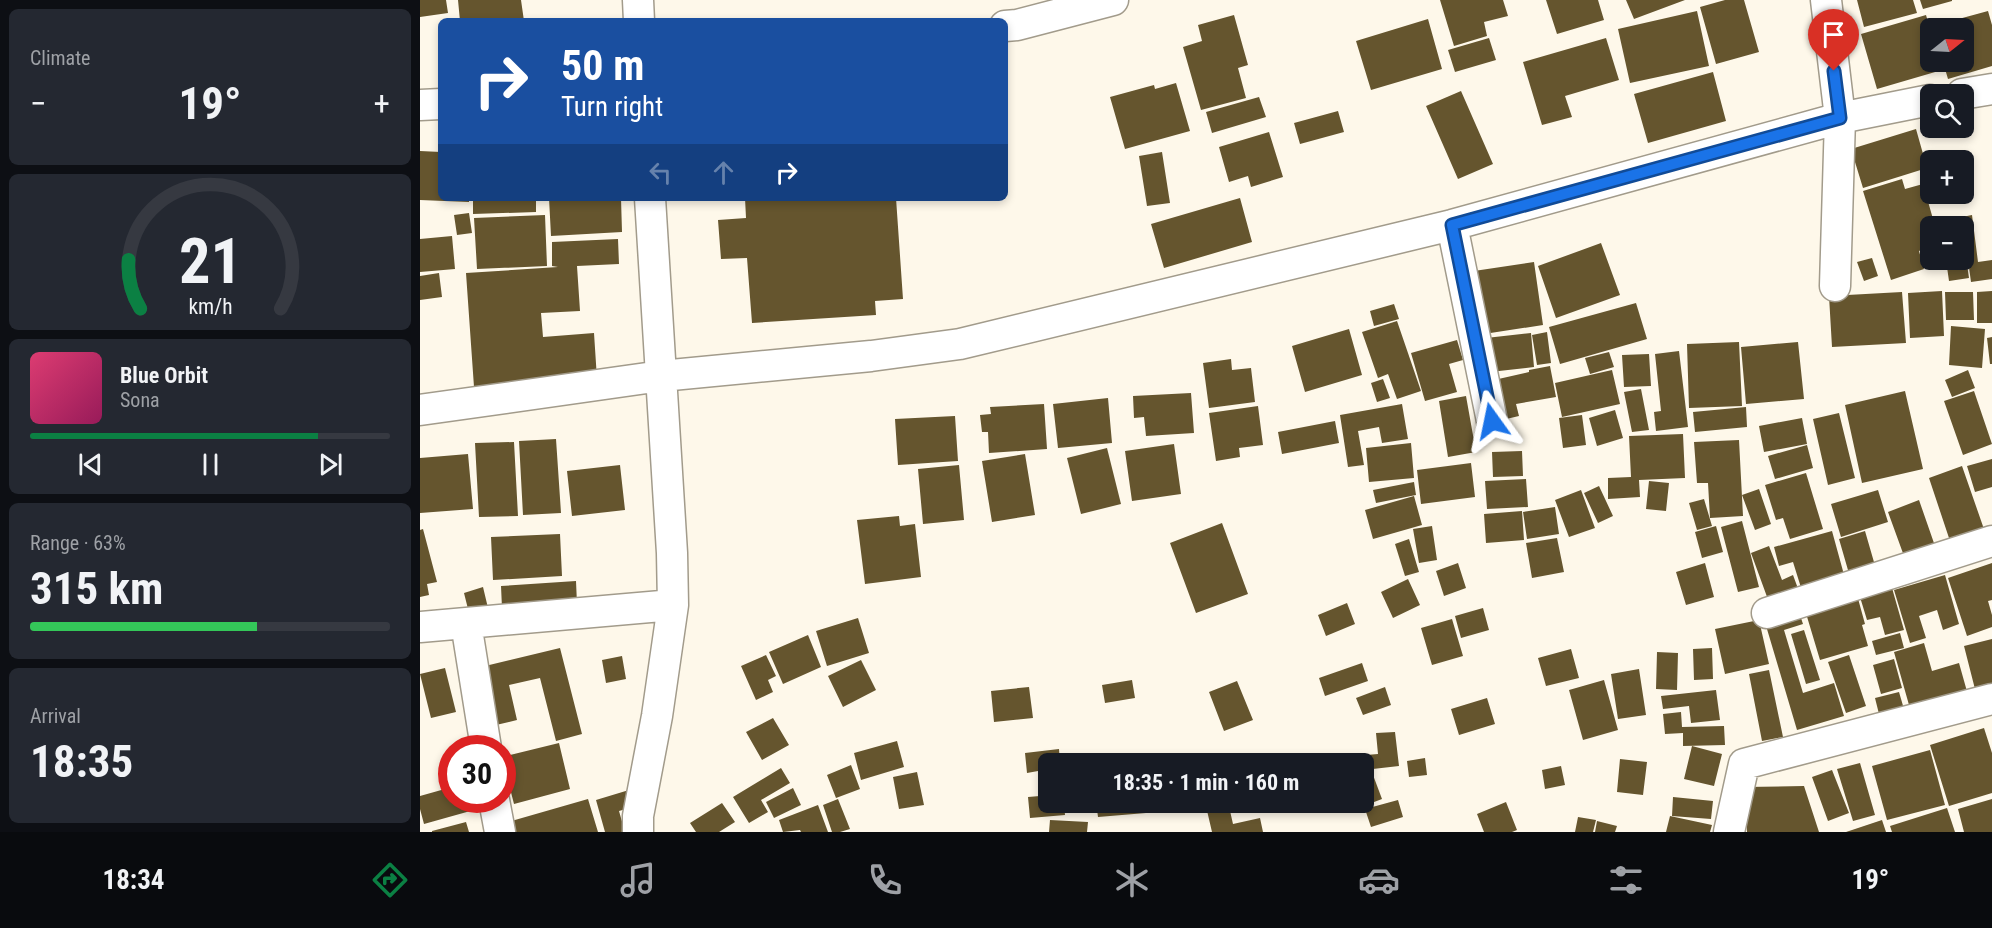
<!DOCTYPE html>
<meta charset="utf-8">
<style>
:root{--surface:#171b24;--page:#242831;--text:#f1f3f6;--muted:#9ea1a6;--line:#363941;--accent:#0b8043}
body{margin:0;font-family:"Roboto Condensed",sans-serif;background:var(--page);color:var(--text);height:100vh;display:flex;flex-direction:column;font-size:22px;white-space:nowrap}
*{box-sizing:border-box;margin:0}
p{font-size:20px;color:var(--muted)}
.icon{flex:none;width:33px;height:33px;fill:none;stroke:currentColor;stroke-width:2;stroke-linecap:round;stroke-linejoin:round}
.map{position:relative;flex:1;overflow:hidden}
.drawer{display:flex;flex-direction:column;gap:9px;padding:9px;background:#0d0f14;width:420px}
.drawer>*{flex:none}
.guide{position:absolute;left:18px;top:18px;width:570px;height:183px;border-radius:9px;box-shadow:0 3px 9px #0003;background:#1a4fa0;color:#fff;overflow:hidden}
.needle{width:39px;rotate:72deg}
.tools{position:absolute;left:1500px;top:18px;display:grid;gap:12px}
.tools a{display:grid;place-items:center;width:54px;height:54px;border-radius:9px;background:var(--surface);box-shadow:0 3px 9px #0003;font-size:30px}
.speed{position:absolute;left:18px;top:735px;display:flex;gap:12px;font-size:30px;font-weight:700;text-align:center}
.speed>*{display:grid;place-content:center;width:78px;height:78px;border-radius:50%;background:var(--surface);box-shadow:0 3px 9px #0003;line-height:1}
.speed .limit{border:9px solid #d22;background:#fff;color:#111}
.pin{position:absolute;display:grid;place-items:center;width:51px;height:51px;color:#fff;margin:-62px -26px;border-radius:50% 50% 50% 0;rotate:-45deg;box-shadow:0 0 6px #0007}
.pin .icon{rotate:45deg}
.me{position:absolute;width:66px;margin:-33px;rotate:348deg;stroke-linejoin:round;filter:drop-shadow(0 0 4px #0008)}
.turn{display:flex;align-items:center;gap:21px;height:126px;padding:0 24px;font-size:27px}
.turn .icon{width:78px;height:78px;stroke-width:2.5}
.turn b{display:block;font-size:42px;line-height:51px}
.lanes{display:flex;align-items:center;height:57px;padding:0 24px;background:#0003;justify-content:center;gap:30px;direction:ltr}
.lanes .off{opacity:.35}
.big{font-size:45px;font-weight:700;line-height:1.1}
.drawer .tile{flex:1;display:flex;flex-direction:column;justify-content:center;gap:9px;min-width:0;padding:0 21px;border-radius:9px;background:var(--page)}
.drawer .dial{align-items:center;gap:0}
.dial svg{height:156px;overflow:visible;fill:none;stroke:var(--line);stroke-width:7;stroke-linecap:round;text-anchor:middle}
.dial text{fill:var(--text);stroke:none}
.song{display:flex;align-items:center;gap:18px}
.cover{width:72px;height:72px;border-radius:9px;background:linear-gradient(135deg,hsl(340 70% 55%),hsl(330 70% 35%))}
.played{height:6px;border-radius:3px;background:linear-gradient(90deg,var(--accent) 80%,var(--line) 80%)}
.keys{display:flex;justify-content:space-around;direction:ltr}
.heat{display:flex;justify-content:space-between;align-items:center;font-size:33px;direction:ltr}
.charge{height:9px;border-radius:4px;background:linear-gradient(90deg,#34c759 63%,var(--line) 0)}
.trip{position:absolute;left:618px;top:753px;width:336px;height:60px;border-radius:9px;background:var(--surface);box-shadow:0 3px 9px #0003;font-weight:700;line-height:60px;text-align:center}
.menu{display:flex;height:96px;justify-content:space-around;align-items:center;background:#090b0e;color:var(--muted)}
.menu .icon{width:42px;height:42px}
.menu .selected{color:var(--accent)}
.menu b{font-size:27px;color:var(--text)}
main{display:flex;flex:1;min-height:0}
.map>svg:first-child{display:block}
</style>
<main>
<section class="drawer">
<div class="tile"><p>Climate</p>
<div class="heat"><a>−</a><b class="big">19°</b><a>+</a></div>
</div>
<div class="tile dial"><svg viewBox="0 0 100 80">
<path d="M14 69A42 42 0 1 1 86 69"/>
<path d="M14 69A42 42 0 0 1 8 44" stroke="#0b8043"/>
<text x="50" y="56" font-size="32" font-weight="700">21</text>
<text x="50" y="72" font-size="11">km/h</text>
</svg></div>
<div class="tile">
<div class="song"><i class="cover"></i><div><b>Blue Orbit</b><p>Sona</p></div></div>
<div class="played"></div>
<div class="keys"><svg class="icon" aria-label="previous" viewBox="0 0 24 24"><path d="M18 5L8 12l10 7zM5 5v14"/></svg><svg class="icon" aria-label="pause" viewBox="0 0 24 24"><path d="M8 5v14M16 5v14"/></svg><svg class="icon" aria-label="next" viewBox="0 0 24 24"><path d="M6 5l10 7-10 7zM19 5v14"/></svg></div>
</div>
<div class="tile"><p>Range · 63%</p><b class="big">315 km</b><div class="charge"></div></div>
<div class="tile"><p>Arrival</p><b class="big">18:35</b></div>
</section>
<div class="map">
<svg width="1572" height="832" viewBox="0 0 1572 832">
<rect width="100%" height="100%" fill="#fef8ea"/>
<!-- building -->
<path fill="#65552e" d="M 0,0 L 26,0 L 28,13 L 0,17 Z
M 38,0 L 101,0 L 104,21 L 40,21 Z
M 1020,0 L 1083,0 L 1088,16 L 1064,22 L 1067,36 L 1034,46 Z
M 1126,0 L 1178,0 L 1184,20 L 1137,34 Z
M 1206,0 L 1265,0 L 1214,19 Z
M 1305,0 L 1324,0 L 1339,52 L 1296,64 L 1280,7 Z
M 1437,0 L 1493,0 L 1497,13 L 1444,27 Z
M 1500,0 L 1532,0 L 1532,1 L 1503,9 Z
M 1277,11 L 1289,66 L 1210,83 L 1198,29 Z
M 1568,11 L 1572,25 L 1572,66 L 1528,79 L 1523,62 L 1544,62 L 1544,28 L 1514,28 L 1513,26 Z
M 814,15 L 828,65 L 818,68 L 826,98 L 781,110 L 763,47 L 782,41 L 778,25 Z
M 1506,15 L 1510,29 L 1510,62 L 1520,62 L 1522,70 L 1457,89 L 1441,34 Z
M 1008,19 L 1022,69 L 951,90 L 936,41 Z
M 1069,38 L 1076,60 L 1035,72 L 1028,50 Z
M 1186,38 L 1199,80 L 1145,96 L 1152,117 L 1122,125 L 1103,62 Z
M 1293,72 L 1306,121 L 1228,143 L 1214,94 Z
M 756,83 L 770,131 L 705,149 L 690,97 L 734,85 L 735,89 Z
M 1041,91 L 1073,164 L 1038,179 L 1006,106 Z
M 839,97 L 846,117 L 792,133 L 786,112 Z
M 918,111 L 924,132 L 880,144 L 874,123 Z
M 1496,129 L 1507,168 L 1443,188 L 1431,149 Z
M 849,132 L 863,177 L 831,187 L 828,176 L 809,182 L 799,147 Z
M 0,151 L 21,152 L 21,198 L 49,198 L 49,202 L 0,200 Z
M 742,152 L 750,203 L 727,206 L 719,156 Z
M 1482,179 L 1485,189 L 1503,184 L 1515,226 L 1510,226 L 1510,260 L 1544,260 L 1545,250 L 1549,278 L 1529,281 L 1526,260 L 1509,265 L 1504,249 L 1499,251 L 1504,269 L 1471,280 L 1443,191 Z
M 53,198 L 116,198 L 116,212 L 53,214 Z
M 129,198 L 201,198 L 202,232 L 131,236 Z
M 325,198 L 476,198 L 483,299 L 455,301 L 456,315 L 332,323 L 327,258 L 301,259 L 298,220 L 326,218 Z
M 820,198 L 832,242 L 744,268 L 731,224 Z
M 49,213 L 52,233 L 37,235 L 34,215 Z
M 125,215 L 127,266 L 57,269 L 54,218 Z
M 1552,215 L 1558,262 L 1572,260 L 1572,279 L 1551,282 L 1542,217 Z
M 1540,219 L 1541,226 L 1520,226 L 1519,222 Z
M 32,236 L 35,269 L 0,272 L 0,239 Z
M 198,239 L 199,264 L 157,266 L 160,311 L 121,313 L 123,337 L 174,333 L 177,379 L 54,387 L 46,273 L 138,267 L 132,266 L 132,242 Z
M 1181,243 L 1200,295 L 1136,318 L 1118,266 Z
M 1452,258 L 1458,276 L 1444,281 L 1437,262 Z
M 1114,262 L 1123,325 L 1064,334 L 1054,271 Z
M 19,273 L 22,297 L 0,300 L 0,276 Z
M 1522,291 L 1524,336 L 1490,338 L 1488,293 Z
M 1572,291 L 1572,323 L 1557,323 L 1557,292 Z
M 1482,292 L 1486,343 L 1412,347 L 1409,296 Z
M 1525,292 L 1553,292 L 1554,320 L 1526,320 Z
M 1216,303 L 1227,339 L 1140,364 L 1129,327 Z
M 974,304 L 979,319 L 954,326 L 950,311 Z
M 977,321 L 1001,391 L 977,399 L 968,374 L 958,378 L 942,332 Z
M 1531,326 L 1565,329 L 1562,368 L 1529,365 Z
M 929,329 L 942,375 L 885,392 L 872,346 Z
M 1127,332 L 1131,363 L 1117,365 L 1112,335 Z
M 1111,333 L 1114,367 L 1070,372 L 1066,338 Z
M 1572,337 L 1572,364 L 1570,364 L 1567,338 Z
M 1037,340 L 1043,360 L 1029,364 L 1037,392 L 1005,401 L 991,353 Z
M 1319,342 L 1322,406 L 1269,408 L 1267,344 Z
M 1378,342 L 1384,399 L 1326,404 L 1321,347 Z
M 1259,351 L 1268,427 L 1236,431 L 1234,412 L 1241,411 L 1235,354 Z
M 1189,352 L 1194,367 L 1170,374 L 1165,358 Z
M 1229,354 L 1231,386 L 1204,387 L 1202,355 Z
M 811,359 L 812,370 L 831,368 L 835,402 L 789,408 L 783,363 Z
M 1130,366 L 1136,397 L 1096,404 L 1099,416 L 1082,420 L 1074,380 L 1109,372 L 1109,370 Z
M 1192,370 L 1200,404 L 1142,417 L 1135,383 Z
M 1548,370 L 1555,388 L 1532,397 L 1525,380 Z
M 963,379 L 970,398 L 957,402 L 951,383 Z
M 1221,389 L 1229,430 L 1212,432 L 1204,392 Z
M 1485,391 L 1503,469 L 1442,483 L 1425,405 Z
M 1554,391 L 1572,444 L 1543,455 L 1524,401 Z
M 771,393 L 774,433 L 726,436 L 724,417 L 714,418 L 713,396 Z
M 1046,396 L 1056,452 L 1028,457 L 1019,401 Z
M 688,398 L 692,443 L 638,448 L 633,404 Z
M 624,404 L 627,449 L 569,453 L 568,432 L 562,432 L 560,415 L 571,414 L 570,407 Z
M 982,404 L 988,439 L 962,443 L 959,427 L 938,431 L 944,465 L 928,467 L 920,415 Z
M 838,406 L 843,445 L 819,448 L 820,457 L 796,461 L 789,413 Z
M 1326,407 L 1327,427 L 1275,432 L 1273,412 Z
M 1195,410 L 1203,438 L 1177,446 L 1169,418 Z
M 1419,413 L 1435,478 L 1408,485 L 1393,419 Z
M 1162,415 L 1166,445 L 1143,448 L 1139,418 Z
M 535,416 L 538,461 L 478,465 L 475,419 Z
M 1382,418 L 1387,444 L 1344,452 L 1339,426 Z
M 915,421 L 919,443 L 862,454 L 858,432 Z
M 1263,434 L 1265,478 L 1219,480 L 1220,497 L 1188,499 L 1188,478 L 1211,477 L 1209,436 Z
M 136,439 L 141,513 L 103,515 L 99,441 Z
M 1319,440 L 1323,516 L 1290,518 L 1288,483 L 1277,483 L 1274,442 Z
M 94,442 L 98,516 L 59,517 L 55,443 Z
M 991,443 L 994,478 L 949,482 L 946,448 Z
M 754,444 L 761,494 L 712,501 L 705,451 Z
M 1387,445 L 1393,468 L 1355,479 L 1348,456 Z
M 687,448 L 701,504 L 661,514 L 647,458 Z
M 1102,451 L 1103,476 L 1073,477 L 1072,452 Z
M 48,454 L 53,509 L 0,513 L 0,458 Z
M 605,454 L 615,515 L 572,522 L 562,461 Z
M 1572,459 L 1572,487 L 1555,492 L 1547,466 Z
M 1051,463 L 1055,497 L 1001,504 L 997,470 Z
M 200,465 L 205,510 L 152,516 L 147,471 Z
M 539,465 L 544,520 L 503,524 L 498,469 Z
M 1542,466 L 1565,532 L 1531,544 L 1509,478 Z
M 1386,473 L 1403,529 L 1370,539 L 1363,518 L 1356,520 L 1345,485 Z
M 1106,479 L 1108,507 L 1067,509 L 1065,481 Z
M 1229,481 L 1249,483 L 1246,511 L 1226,509 Z
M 994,482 L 996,495 L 956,503 L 953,490 Z
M 1179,486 L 1193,516 L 1178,523 L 1164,493 Z
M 1339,489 L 1351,524 L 1335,530 L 1322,495 Z
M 1161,490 L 1175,528 L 1149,537 L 1135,500 Z
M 1458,490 L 1468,522 L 1421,537 L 1411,504 Z
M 994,496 L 1002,525 L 953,539 L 945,510 Z
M 1284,499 L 1292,526 L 1277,530 L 1269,503 Z
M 1499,500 L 1515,546 L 1484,556 L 1468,512 Z
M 1135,507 L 1139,534 L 1107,539 L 1103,512 Z
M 1102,511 L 1104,540 L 1066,543 L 1064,514 Z
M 479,516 L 480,526 L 495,524 L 501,577 L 445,584 L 437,520 Z
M 1322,521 L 1339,587 L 1318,592 L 1301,527 Z
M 802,523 L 828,594 L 776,613 L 750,543 Z
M 1012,526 L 1017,560 L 999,563 L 993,529 Z
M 1296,526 L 1303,552 L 1282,558 L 1275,532 Z
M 3,529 L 17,582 L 7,584 L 9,595 L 0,597 L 0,530 Z
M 1412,531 L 1426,582 L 1383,594 L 1373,562 L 1359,566 L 1354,547 Z
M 1445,531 L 1456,569 L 1430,577 L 1419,539 Z
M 140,534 L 142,576 L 73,580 L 71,537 Z
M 1137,538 L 1144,572 L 1112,578 L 1106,543 Z
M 989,539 L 999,572 L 985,576 L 975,544 Z
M 1349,546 L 1362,580 L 1373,575 L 1380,594 L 1350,605 L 1331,553 Z
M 1038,563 L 1046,588 L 1024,596 L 1016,571 Z
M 1285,563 L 1294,597 L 1266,605 L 1256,572 Z
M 1572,563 L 1572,600 L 1568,601 L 1572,615 L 1572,627 L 1547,636 L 1528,578 Z
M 1525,575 L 1539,624 L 1523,630 L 1517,610 L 1499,616 L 1506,638 L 1490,643 L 1474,590 Z
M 988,579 L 1000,605 L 973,618 L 961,592 Z
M 156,581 L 157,604 L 82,608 L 81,586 Z
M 63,587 L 68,608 L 49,613 L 44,593 Z
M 1472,588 L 1484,630 L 1465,635 L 1460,617 L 1447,620 L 1440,597 Z
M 1437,595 L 1445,624 L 1442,625 L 1448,646 L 1400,660 L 1385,610 Z
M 927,603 L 935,624 L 906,636 L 898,615 Z
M 1063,608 L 1069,630 L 1041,638 L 1035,616 Z
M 1378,609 L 1383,624 L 1364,630 L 1383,693 L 1414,683 L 1424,716 L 1377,730 L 1344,619 Z
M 438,618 L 449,653 L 407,666 L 396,631 Z
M 1032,619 L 1043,656 L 1012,665 L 1001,628 Z
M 1339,620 L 1349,664 L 1305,674 L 1295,629 Z
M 1384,630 L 1400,680 L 1386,684 L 1371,634 Z
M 1480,633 L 1484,648 L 1456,655 L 1452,641 Z
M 388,635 L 401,667 L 363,684 L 349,652 Z
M 1572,639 L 1572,689 L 1556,693 L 1544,646 Z
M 1504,643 L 1512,671 L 1539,663 L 1548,695 L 1491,712 L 1474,652 Z
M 140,648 L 162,734 L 136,741 L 120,678 L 89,685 L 97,720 L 76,725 L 61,667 Z
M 1292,648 L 1293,679 L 1274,680 L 1273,649 Z
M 1151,649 L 1159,678 L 1126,686 L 1118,658 Z
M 1237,652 L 1258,653 L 1257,690 L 1236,689 Z
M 346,655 L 356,676 L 348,680 L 353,692 L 336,700 L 321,666 Z
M 1429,655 L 1446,706 L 1426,713 L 1408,662 Z
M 202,656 L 206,679 L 186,683 L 182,660 Z
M 1474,659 L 1482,688 L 1461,694 L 1453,665 Z
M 441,660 L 456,690 L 423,707 L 408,676 Z
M 942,663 L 948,681 L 905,696 L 899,678 Z
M 25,668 L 36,712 L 11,718 L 0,674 Z
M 1219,669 L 1226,715 L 1198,719 L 1191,674 Z
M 1349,670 L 1363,737 L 1342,741 L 1329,674 Z
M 712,680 L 715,698 L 685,703 L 682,685 Z
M 1184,680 L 1198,730 L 1163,740 L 1149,690 Z
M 817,681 L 833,720 L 804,731 L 789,692 Z
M 609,687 L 613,718 L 574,722 L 571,691 Z
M 965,687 L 971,705 L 943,715 L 936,698 Z
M 1296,690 L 1300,720 L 1271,723 L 1269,706 L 1243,709 L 1241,696 Z
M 1479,692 L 1486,716 L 1461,722 L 1455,698 Z
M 1067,698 L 1075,724 L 1039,735 L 1031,709 Z
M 1261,712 L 1262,727 L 1304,726 L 1305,745 L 1263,746 L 1263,733 L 1245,734 L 1243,714 Z
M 353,718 L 369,745 L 342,760 L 326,732 Z
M 1564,728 L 1572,753 L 1572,793 L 1529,806 L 1510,745 Z
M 975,732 L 979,766 L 944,770 L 944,764 L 935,764 L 934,756 L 958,754 L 956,733 Z
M 477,741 L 484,767 L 441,780 L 434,753 Z
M 139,743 L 150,789 L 94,804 L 82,757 Z
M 1272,746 L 1302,754 L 1294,786 L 1264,779 Z
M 639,749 L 640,764 L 628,764 L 628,802 L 644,802 L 645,815 L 610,818 L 608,797 L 620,796 L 618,771 L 607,773 L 605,753 Z
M 1510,750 L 1525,805 L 1467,820 L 1452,766 Z
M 1005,758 L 1007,775 L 989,777 L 987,761 Z
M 1200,759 L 1227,762 L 1223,795 L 1197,792 Z
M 1440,763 L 1455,815 L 1433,821 L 1417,769 Z
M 431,765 L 440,789 L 416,798 L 407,775 Z
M 1141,766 L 1145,785 L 1125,789 L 1122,770 Z
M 361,768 L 370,783 L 341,800 L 348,812 L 329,823 L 313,797 Z
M 1412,770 L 1429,813 L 1408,821 L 1392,777 Z
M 497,772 L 504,805 L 479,809 L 473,777 Z
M 953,775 L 962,799 L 941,807 L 939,802 L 944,802 L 944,779 Z
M 1384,786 L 1399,832 L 1327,832 L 1325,787 Z
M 32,787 L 32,800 L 59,800 L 61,808 L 4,824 L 0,809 L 0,796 Z
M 373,788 L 381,805 L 354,818 L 346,802 Z
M 209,790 L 213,807 L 199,811 L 205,832 L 185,832 L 176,800 Z
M 1253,797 L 1293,801 L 1291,819 L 1252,816 Z
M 168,799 L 178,832 L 91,832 L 88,822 Z
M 418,799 L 430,829 L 420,832 L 412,832 L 403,805 Z
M 1572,799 L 1572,832 L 1544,832 L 1538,809 Z
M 978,800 L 983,817 L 951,827 L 945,809 Z
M 676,802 L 725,802 L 726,813 L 678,817 Z
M 785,802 L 808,802 L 813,824 L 840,818 L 843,832 L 792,832 Z
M 1086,802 L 1097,830 L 1092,832 L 1064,832 L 1057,814 Z
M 302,803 L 315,822 L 299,832 L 276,832 L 270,823 Z
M 398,805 L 408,832 L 381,832 L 380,830 L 363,832 L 359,820 Z
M 1527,808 L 1535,832 L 1472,832 L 1470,826 Z
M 1250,816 L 1292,825 L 1290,832 L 1246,832 Z
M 1158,817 L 1176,820 L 1173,832 L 1155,832 Z
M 630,820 L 668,822 L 667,832 L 629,832 Z
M 1462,820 L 1466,832 L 1426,832 Z
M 1177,821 L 1197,826 L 1195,832 L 1175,832 Z
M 46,822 L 49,832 L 12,832 L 12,831 Z"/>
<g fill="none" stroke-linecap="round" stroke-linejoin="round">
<!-- street casing -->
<g stroke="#a29b8b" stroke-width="33">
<path id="street" d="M 218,0 L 219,21
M 1406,0 L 1420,118 L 1415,286
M 585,26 L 597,25 L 693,0
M 1542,94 L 1572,89
M 0,105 L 21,104
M 1032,225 L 1072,421
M 0,410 L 241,376 L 451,356 L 540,344 L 1032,225 L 1420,118 L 1510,100
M 1347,613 L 1572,541
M 46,623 L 66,748
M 0,627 L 253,605
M 74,800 L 80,832
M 218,832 L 218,816 L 237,716 L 253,605 L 252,553 L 230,198
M 1309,832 L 1324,764 L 1572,699"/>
</g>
<!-- street -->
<use href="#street" stroke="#fff" stroke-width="30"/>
</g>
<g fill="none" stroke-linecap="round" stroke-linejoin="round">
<!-- route casing -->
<g stroke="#114b97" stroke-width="15">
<path id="route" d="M 1072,421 L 1032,225 L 1420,118 L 1414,71"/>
</g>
<!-- route -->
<use href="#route" stroke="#1a73e8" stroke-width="10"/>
</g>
</svg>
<div class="tools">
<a><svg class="needle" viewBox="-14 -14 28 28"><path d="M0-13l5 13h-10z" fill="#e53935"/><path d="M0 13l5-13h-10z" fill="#9ea1a6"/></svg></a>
<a><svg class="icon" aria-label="search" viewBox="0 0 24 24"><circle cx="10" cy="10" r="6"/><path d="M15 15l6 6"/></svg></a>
<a>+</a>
<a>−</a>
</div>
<div class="speed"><div class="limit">30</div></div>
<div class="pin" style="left:1414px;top:71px;background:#d93025"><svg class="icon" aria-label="arrive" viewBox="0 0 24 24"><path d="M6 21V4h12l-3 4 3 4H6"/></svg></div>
<svg class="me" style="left:1072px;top:421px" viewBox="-20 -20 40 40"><path d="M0-17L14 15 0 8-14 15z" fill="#1a73e8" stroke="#fff" stroke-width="4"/></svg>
<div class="trip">18:35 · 1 min · 160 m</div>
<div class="guide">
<div class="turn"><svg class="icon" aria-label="right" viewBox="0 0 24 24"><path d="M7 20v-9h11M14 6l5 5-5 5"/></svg><div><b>50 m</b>Turn right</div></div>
<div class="lanes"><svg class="icon off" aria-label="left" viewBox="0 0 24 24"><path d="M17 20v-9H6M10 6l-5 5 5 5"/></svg><svg class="icon off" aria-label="ahead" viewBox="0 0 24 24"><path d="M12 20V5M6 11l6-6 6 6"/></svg><svg class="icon" aria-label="right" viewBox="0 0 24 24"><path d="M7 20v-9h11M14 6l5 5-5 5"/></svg></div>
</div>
</div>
</main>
<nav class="menu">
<b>18:34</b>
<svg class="icon selected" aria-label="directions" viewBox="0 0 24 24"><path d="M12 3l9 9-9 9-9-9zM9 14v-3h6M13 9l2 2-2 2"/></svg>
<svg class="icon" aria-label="music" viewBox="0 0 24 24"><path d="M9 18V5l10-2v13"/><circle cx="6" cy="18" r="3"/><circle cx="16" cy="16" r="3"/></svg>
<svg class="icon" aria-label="phone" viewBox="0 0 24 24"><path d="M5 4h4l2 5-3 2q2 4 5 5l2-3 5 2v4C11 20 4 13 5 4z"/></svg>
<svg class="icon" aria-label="climate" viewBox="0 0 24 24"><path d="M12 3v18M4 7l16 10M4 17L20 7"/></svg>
<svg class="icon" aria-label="car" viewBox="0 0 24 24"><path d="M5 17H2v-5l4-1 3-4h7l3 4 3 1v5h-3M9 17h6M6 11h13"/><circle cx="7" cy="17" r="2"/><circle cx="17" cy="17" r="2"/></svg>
<svg class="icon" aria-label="filters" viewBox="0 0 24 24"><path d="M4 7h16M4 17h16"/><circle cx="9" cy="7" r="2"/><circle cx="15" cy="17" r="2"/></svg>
<b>19°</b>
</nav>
